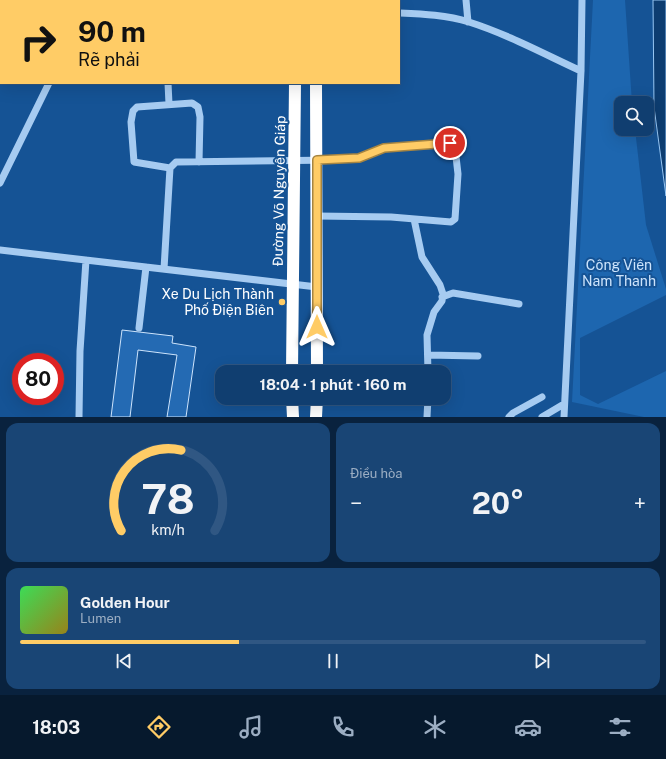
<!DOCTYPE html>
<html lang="vi">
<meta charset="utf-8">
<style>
:root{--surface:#103e70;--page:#194575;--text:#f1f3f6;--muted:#9caec3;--line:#305783;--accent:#fc6}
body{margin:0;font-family:"Public Sans",sans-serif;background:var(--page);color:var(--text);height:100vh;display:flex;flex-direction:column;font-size:15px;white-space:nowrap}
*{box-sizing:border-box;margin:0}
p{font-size:13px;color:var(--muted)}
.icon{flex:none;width:22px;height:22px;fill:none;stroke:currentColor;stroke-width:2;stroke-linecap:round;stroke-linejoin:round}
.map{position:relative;height:417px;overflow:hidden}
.sheet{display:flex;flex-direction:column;gap:6px;padding:6px;background:#09223e;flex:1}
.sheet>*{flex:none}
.hud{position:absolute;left:0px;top:0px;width:400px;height:84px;box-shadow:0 4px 16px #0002,0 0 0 1px var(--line);background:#fc6;color:#111;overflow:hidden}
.tools{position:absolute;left:614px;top:96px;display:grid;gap:8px}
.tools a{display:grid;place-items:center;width:40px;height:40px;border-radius:8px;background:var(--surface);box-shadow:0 4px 16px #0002,0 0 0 1px var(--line);font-size:20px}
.speed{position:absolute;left:12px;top:353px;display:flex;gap:8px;font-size:20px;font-weight:700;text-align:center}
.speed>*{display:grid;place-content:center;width:52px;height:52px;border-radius:50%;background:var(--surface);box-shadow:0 4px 16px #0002,0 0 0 1px var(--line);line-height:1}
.speed .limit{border:6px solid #d22;background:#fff;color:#111}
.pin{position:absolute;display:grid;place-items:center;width:34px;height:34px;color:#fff;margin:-17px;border:2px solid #fff;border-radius:50%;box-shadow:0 1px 4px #0007}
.me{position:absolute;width:44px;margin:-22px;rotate:0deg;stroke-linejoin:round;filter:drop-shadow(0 0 3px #0008)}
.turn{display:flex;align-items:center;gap:14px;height:84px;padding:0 12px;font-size:18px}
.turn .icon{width:52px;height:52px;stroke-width:2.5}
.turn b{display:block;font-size:28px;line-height:34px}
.big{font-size:30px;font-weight:700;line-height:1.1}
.sheet .tile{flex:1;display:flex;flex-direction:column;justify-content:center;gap:6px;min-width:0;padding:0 14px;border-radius:12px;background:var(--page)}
.sheet .dial{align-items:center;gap:0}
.dial svg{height:104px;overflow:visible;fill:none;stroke:var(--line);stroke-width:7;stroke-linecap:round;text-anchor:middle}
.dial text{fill:var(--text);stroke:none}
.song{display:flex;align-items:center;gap:12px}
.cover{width:48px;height:48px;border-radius:6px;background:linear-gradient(135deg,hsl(130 70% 55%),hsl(50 70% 35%))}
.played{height:4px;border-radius:2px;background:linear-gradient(90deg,var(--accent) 35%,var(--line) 35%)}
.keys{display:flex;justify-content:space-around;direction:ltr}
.heat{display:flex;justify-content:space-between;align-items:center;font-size:22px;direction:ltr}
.sheet .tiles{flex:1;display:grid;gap:6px;grid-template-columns:1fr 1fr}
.tile:last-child{grid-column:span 2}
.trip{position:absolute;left:215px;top:365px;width:236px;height:40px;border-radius:12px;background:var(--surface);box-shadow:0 4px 16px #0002,0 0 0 1px var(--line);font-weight:700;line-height:40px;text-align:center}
.tab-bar{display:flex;height:64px;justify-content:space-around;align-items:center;background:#06192d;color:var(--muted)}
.tab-bar .icon{width:28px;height:28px}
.tab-bar .current{color:var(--accent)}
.tab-bar b{font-size:18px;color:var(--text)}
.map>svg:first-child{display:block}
</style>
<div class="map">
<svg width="666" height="417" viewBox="0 0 666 417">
<rect width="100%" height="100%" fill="#155395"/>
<!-- green -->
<path fill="#1d66af" d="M 593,0 L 625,0 L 632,103 L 621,103 L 621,129 L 635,129 L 646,225 L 666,289 L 666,295 L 580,338 L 580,395 L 598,404 L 666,371 L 666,417 L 644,417 L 572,402 Z"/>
<!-- water -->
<path fill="#0d3d71" stroke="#98c7f4" d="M 653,0 L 666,0 L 666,196 L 654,107 Z"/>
<!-- building -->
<path fill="#246ab3" stroke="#cde4fc" d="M 122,330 L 173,336 L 172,343 L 196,347 L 186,417 L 167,417 L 177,355 L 138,350 L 130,417 L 111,417 Z"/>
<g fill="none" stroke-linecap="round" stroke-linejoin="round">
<!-- minor -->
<path stroke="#a6cbf1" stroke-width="7" d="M 466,0 L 468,22
M 2,1 L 3,0
M 89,1 L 90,0
M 399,13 C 422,14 447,15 469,22 C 507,34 544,54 581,71
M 0,15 L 1,9
M 168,83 L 169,104
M 170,168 L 134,162 L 131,122 L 133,111 L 137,107 L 192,103 L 198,107 L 200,117 L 199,162
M 0,183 L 49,83
M 414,219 L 422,257 L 440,285 L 443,294 L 442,301 L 434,312 L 427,335 L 428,372
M 0,250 L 317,287
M 164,269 L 170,168 L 176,162 L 335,160 L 359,158 L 384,148 L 450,143 L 455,148 L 458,174 L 455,219 L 451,222 L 391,217 L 317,216
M 442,297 L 453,293 L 519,304
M 139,328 L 146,267
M 428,355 L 478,356
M 79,417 L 80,351 L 86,260
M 427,417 L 428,398
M 509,417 L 513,413 L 542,397
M 542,417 L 564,404
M 564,417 L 581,71 L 582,0"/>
<!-- highway -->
<path stroke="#fff" stroke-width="12" d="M 295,0 L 295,1
M 314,0 L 314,1
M 316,83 L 317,372
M 292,372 L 295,83
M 292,398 L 293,417
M 316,417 L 317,398"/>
</g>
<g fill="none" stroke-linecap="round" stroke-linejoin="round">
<!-- route casing -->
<g stroke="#a68542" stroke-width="10">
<path id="route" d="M 317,327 L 317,160 L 359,158 L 384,148 L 450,143"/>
</g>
<!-- route -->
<use href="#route" stroke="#fc6" stroke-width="7"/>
</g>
<!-- markers -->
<circle fill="#fc6" stroke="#155395" stroke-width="1.5" cx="282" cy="302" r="4"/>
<g text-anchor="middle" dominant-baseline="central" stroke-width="4" stroke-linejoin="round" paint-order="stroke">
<!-- street labels -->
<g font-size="14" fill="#fff" stroke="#155395">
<text transform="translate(279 191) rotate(-89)">Đường Võ Nguyên Giáp</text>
</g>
<!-- park labels -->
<g font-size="14" fill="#cde4fc" stroke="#155395">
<text x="619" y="265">Công Viên<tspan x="619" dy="16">Nam Thanh</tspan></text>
</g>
<!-- poi labels -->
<g font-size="14" fill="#fff" stroke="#155395" text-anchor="end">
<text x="274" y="294">Xe Du Lịch Thành<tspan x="274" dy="16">Phố Điện Biên</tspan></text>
</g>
</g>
</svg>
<div class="tools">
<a><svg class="icon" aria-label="search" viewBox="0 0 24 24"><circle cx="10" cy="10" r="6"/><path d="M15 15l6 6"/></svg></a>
</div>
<div class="speed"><div class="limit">80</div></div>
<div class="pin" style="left:450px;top:143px;background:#d93025"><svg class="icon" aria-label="arrive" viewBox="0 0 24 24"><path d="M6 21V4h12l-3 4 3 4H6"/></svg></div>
<svg class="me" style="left:317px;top:327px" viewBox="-20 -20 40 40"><path d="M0-17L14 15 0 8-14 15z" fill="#fc6" stroke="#fff" stroke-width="4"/></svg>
<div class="trip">18:04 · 1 phút · 160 m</div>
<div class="hud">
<div class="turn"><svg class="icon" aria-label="right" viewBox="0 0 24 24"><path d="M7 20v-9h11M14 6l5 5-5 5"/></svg><div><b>90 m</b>Rẽ phải</div></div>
</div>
</div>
<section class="sheet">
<div class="tiles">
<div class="tile dial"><svg viewBox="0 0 100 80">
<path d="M14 69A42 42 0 1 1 86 69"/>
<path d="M14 69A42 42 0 0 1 60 7" stroke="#fc6"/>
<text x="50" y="56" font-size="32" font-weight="700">78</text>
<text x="50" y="72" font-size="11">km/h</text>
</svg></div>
<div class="tile"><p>Điều hòa</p>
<div class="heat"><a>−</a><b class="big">20°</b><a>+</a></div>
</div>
<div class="tile">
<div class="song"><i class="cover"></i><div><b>Golden Hour</b><p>Lumen</p></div></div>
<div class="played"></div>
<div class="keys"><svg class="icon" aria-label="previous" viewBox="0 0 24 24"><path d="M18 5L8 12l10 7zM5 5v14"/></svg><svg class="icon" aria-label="pause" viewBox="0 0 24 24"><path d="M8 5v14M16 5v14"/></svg><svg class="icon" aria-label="next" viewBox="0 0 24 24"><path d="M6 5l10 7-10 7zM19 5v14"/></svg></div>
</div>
</div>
</section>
<nav class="tab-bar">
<b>18:03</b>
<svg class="icon current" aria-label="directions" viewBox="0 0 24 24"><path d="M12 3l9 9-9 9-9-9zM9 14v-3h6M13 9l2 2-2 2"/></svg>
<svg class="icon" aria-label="music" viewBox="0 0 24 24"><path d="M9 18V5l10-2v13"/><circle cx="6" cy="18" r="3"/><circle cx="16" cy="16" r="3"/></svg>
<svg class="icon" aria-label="phone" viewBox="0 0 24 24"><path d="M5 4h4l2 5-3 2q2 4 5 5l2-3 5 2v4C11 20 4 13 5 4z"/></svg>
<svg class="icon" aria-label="climate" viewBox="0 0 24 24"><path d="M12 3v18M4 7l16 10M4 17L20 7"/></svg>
<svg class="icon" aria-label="car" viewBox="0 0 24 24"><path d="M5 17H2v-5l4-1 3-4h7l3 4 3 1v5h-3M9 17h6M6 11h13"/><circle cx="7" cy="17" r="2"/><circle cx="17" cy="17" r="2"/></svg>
<svg class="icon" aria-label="filters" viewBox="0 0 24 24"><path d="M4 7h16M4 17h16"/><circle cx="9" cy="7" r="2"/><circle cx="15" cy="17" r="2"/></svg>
</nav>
